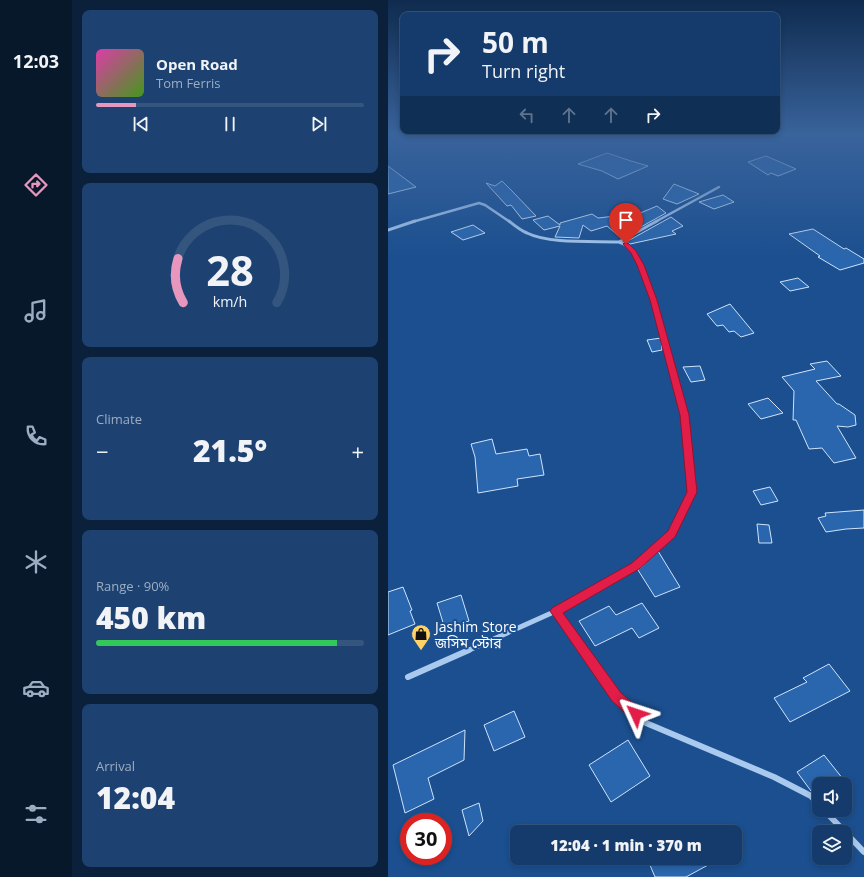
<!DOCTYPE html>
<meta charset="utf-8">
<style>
:root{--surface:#143b6b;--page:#1d4271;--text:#f1f3f6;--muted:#9dadc1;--line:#33557e;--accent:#e797bd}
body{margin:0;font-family:"Open Sans","Noto Sans Bengali",sans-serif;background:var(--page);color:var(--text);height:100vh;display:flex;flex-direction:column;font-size:15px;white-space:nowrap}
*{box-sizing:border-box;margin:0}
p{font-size:13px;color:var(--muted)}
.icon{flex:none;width:22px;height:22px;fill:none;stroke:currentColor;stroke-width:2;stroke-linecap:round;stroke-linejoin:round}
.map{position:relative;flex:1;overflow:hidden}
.side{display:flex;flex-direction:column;gap:10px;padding:10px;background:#0b203b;width:316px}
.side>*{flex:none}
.hud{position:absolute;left:12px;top:12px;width:380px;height:122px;border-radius:8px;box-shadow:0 2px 6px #0003,0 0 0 1px var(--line);background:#143b6b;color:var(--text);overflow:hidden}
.tools{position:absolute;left:424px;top:777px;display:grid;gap:8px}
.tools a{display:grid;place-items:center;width:40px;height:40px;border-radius:8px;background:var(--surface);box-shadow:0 2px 6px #0003,0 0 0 1px var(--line);font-size:20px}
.speed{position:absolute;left:12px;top:813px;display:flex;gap:8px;font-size:20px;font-weight:700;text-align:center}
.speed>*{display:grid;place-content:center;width:52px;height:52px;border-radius:50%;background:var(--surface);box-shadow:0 2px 6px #0003,0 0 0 1px var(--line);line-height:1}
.speed .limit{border:6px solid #d22;background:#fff;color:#111}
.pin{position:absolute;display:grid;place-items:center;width:34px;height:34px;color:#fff;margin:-41px -17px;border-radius:50% 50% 50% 0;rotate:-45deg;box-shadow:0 0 4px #0007}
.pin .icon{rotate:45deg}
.me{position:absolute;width:44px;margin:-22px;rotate:312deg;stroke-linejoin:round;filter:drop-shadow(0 0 3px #0008)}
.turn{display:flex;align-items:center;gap:14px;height:84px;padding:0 16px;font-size:18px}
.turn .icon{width:52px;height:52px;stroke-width:2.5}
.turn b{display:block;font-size:28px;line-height:34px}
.lanes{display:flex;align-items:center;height:38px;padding:0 16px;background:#0003;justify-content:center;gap:20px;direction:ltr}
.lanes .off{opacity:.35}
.big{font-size:30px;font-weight:800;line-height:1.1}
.side .card{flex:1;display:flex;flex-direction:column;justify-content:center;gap:6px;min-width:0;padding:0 14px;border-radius:8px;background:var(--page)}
.side .dial{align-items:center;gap:0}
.dial svg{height:104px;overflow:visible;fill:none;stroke:var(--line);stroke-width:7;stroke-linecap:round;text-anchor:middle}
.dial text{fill:var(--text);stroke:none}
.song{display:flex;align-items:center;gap:12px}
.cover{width:48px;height:48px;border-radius:6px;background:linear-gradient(135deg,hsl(320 70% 55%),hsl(100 70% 35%))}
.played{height:4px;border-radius:2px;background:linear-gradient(90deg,var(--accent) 15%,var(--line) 15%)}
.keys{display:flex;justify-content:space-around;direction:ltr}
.heat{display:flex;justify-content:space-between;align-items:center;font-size:22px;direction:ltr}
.charge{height:6px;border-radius:3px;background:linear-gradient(90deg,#34c759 90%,var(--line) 0)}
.trip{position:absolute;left:122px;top:825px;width:232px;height:40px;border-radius:8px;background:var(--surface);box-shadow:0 2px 6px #0003,0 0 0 1px var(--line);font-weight:800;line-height:40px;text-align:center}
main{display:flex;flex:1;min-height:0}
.tab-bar{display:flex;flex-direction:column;width:72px;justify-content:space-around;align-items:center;background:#08182b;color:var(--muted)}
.tab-bar .icon{width:28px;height:28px}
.tab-bar .active{color:var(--accent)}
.tab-bar b{font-size:18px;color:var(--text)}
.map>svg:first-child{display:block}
</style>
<main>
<nav class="tab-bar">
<b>12:03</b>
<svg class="icon active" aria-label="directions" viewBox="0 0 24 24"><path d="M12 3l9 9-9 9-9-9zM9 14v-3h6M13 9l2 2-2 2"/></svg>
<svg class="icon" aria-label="music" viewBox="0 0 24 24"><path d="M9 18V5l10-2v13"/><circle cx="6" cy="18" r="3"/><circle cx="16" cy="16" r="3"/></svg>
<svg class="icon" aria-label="phone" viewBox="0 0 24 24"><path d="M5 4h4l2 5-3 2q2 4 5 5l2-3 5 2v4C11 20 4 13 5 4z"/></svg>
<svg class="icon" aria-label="climate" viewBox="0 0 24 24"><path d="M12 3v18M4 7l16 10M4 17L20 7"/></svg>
<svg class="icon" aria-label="car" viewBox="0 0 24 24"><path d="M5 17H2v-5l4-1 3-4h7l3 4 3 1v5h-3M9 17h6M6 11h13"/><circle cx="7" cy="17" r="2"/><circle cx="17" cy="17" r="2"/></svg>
<svg class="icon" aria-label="filters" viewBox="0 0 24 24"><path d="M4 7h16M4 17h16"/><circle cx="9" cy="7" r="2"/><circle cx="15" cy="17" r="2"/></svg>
</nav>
<section class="side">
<div class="card">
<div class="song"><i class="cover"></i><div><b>Open Road</b><p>Tom Ferris</p></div></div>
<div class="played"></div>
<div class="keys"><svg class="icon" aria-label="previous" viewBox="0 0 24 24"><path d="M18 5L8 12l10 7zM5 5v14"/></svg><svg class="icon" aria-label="pause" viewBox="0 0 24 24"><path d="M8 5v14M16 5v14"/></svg><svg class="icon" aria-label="next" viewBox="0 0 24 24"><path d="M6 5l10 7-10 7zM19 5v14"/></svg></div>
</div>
<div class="card dial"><svg viewBox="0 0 100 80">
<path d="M14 69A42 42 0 1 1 86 69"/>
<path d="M14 69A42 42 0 0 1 10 35" stroke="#e797bd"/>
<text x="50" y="56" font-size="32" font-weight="700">28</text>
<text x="50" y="72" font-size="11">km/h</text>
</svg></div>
<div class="card"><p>Climate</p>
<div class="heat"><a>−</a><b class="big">21.5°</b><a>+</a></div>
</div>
<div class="card"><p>Range · 90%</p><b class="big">450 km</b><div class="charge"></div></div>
<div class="card"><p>Arrival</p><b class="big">12:04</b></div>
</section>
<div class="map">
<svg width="476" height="877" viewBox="0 0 476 877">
<rect width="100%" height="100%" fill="#1b4f8f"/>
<!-- building -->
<path fill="#2a66ad" stroke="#cfe3fa" d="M 219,153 L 243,161 L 260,166 L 230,179 L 214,171 L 190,164 Z
M 378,156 L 408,169 L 390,176 L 383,173 L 380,175 L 360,162 Z
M 0,166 L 28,187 L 0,194 Z
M 114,181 L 124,191 L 148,216 L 134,219 L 123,205 L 119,206 L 98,183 L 107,186 Z
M 286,184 L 311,194 L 289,204 L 275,199 Z
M 335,195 L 346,202 L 326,209 L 311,202 Z
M 269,206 L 278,213 L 233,238 L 219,226 L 203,231 L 195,225 L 191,238 L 167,237 L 172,226 L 156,230 L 145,220 L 160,216 L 172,225 L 172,223 L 204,214 L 210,218 L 236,215 L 238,219 Z
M 283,217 L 295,226 L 284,231 L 288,234 L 242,244 L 238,242 Z
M 85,225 L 97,233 L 75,240 L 63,232 Z
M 425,229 L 456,249 L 458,248 L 476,259 L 476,263 L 452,270 L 430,257 L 432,256 L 401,234 Z
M 410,278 L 421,287 L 402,291 L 392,282 Z
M 342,304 L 366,333 L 353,337 L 346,331 L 341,332 L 335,325 L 329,326 L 319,314 Z
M 273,338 L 274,350 L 264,352 L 259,340 Z
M 439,361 L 453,376 L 428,381 L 449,404 L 451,404 L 467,415 L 468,425 L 460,427 L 449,426 L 468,458 L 446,463 L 434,448 L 421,449 L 408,420 L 405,420 L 406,391 L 394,377 L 427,369 L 422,364 Z
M 312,366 L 317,380 L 303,382 L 295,367 Z
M 380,398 L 395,413 L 373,419 L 360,404 Z
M 104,439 L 108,454 L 139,449 L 141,456 L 152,454 L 156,475 L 129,479 L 130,486 L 90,493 L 87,457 L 83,444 Z
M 382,487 L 390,501 L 373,505 L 365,491 Z
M 476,510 L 476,528 L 458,529 L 438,532 L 430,518 L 438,516 L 437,513 Z
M 369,524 L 381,525 L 384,543 L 371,543 Z
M 270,551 L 292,587 L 267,597 L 250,570 Z
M 15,587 L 24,610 L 22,611 L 27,624 L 0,635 L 0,592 Z
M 73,595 L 81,621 L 57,629 L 49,603 Z
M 254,603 L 271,628 L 251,638 L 244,628 L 207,646 L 191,621 L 221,606 L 228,615 Z
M 441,664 L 462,691 L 402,722 L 386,698 L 419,682 L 415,678 Z
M 126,711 L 137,737 L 106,751 L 96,725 Z
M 77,730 L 76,760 L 40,778 L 46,799 L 17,813 L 5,765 Z
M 240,740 L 262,776 L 223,802 L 201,765 Z
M 436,755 L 459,784 L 431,784 L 431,798 L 423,791 L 409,772 Z
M 91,803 L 95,821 L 81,836 L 74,810 Z
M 259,858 L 333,858 L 298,877 L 267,877 Z"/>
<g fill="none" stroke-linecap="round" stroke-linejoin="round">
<!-- minor-far4 -->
<path stroke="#a9c9ee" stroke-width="2.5" d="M 24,222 L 91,203 L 97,205 L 122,222
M 267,222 L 331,187"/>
<!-- minor-far3 -->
<path stroke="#a9c9ee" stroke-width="3" d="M 121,221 C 126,225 132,230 139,233 C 161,244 205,241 231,242 C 237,244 243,247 246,253 C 260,272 268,309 274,332
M 0,230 L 27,221
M 231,242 L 269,221"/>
<!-- minor-far2 -->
<path stroke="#a9c9ee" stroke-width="3.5" d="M 274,331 L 296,415 L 302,472"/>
<!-- minor-far1 -->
<path stroke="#a9c9ee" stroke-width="5" d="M 168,611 L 196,651
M 79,651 L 168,611 L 248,566 L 283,534 L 304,492 L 302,471"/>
<!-- minor -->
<path stroke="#a9c9ee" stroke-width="6" d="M 195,650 L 229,697 L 258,723 L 386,777 L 423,796 L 431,805
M 20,677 L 81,650
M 436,810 L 457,832
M 457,832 L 476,852"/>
</g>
<!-- sky -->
<linearGradient id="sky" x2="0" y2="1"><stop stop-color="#0f2b4f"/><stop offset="0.52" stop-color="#39639b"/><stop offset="1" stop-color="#39639b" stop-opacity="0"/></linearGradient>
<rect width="476" height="258" fill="url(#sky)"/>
<!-- route -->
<path fill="#e11d48" stroke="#92132f" d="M 236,243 L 240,243 L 248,251 L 256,265 L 269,300 L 301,415 L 309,492 L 287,537 L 251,569 L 175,613 L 233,693 L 253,710 L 255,714 L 253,719 L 248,721 L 244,719 L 224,701 L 162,611 L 164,608 L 244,563 L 280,531 L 299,492 L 292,415 L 288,400 L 262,300 L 249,265 L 243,253 L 235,244 Z"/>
<!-- icons -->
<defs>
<g id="shop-pin" transform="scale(1)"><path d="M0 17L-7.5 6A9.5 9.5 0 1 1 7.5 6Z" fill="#ffd166" stroke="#1b4f8f"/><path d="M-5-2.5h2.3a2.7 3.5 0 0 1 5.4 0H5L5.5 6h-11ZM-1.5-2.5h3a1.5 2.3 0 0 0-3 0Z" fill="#111"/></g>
</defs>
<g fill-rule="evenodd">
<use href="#shop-pin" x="33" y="634"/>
</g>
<g text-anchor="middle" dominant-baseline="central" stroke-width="4" stroke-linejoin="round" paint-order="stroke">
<!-- near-poi labels -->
<g font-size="14" fill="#fff" stroke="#1b4f8f" text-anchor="start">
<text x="47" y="626">Jashim Store<tspan x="47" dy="16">জসিম স্টোর</tspan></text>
</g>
</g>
</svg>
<div class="tools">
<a><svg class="icon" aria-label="sound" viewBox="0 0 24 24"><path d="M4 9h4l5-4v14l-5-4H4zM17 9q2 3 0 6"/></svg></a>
<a><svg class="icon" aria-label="layers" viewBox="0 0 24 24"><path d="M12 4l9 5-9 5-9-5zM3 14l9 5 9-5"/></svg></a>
</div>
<div class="speed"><div class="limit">30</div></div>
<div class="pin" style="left:238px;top:244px;background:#d93025"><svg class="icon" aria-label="arrive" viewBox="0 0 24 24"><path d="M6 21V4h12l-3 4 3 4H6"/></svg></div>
<svg class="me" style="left:248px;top:714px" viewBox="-20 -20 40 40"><path d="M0-17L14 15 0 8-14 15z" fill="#e11d48" stroke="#fff" stroke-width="4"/></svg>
<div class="trip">12:04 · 1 min · 370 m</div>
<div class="hud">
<div class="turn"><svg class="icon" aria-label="right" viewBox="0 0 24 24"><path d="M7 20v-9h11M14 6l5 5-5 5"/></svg><div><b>50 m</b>Turn right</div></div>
<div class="lanes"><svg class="icon off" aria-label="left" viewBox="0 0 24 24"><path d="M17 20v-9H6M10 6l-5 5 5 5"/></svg><svg class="icon off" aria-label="ahead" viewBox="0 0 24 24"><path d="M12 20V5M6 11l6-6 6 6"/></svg><svg class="icon off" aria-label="ahead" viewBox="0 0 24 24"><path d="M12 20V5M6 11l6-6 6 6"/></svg><svg class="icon" aria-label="right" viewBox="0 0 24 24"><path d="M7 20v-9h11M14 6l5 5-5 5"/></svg></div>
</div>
</div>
</main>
